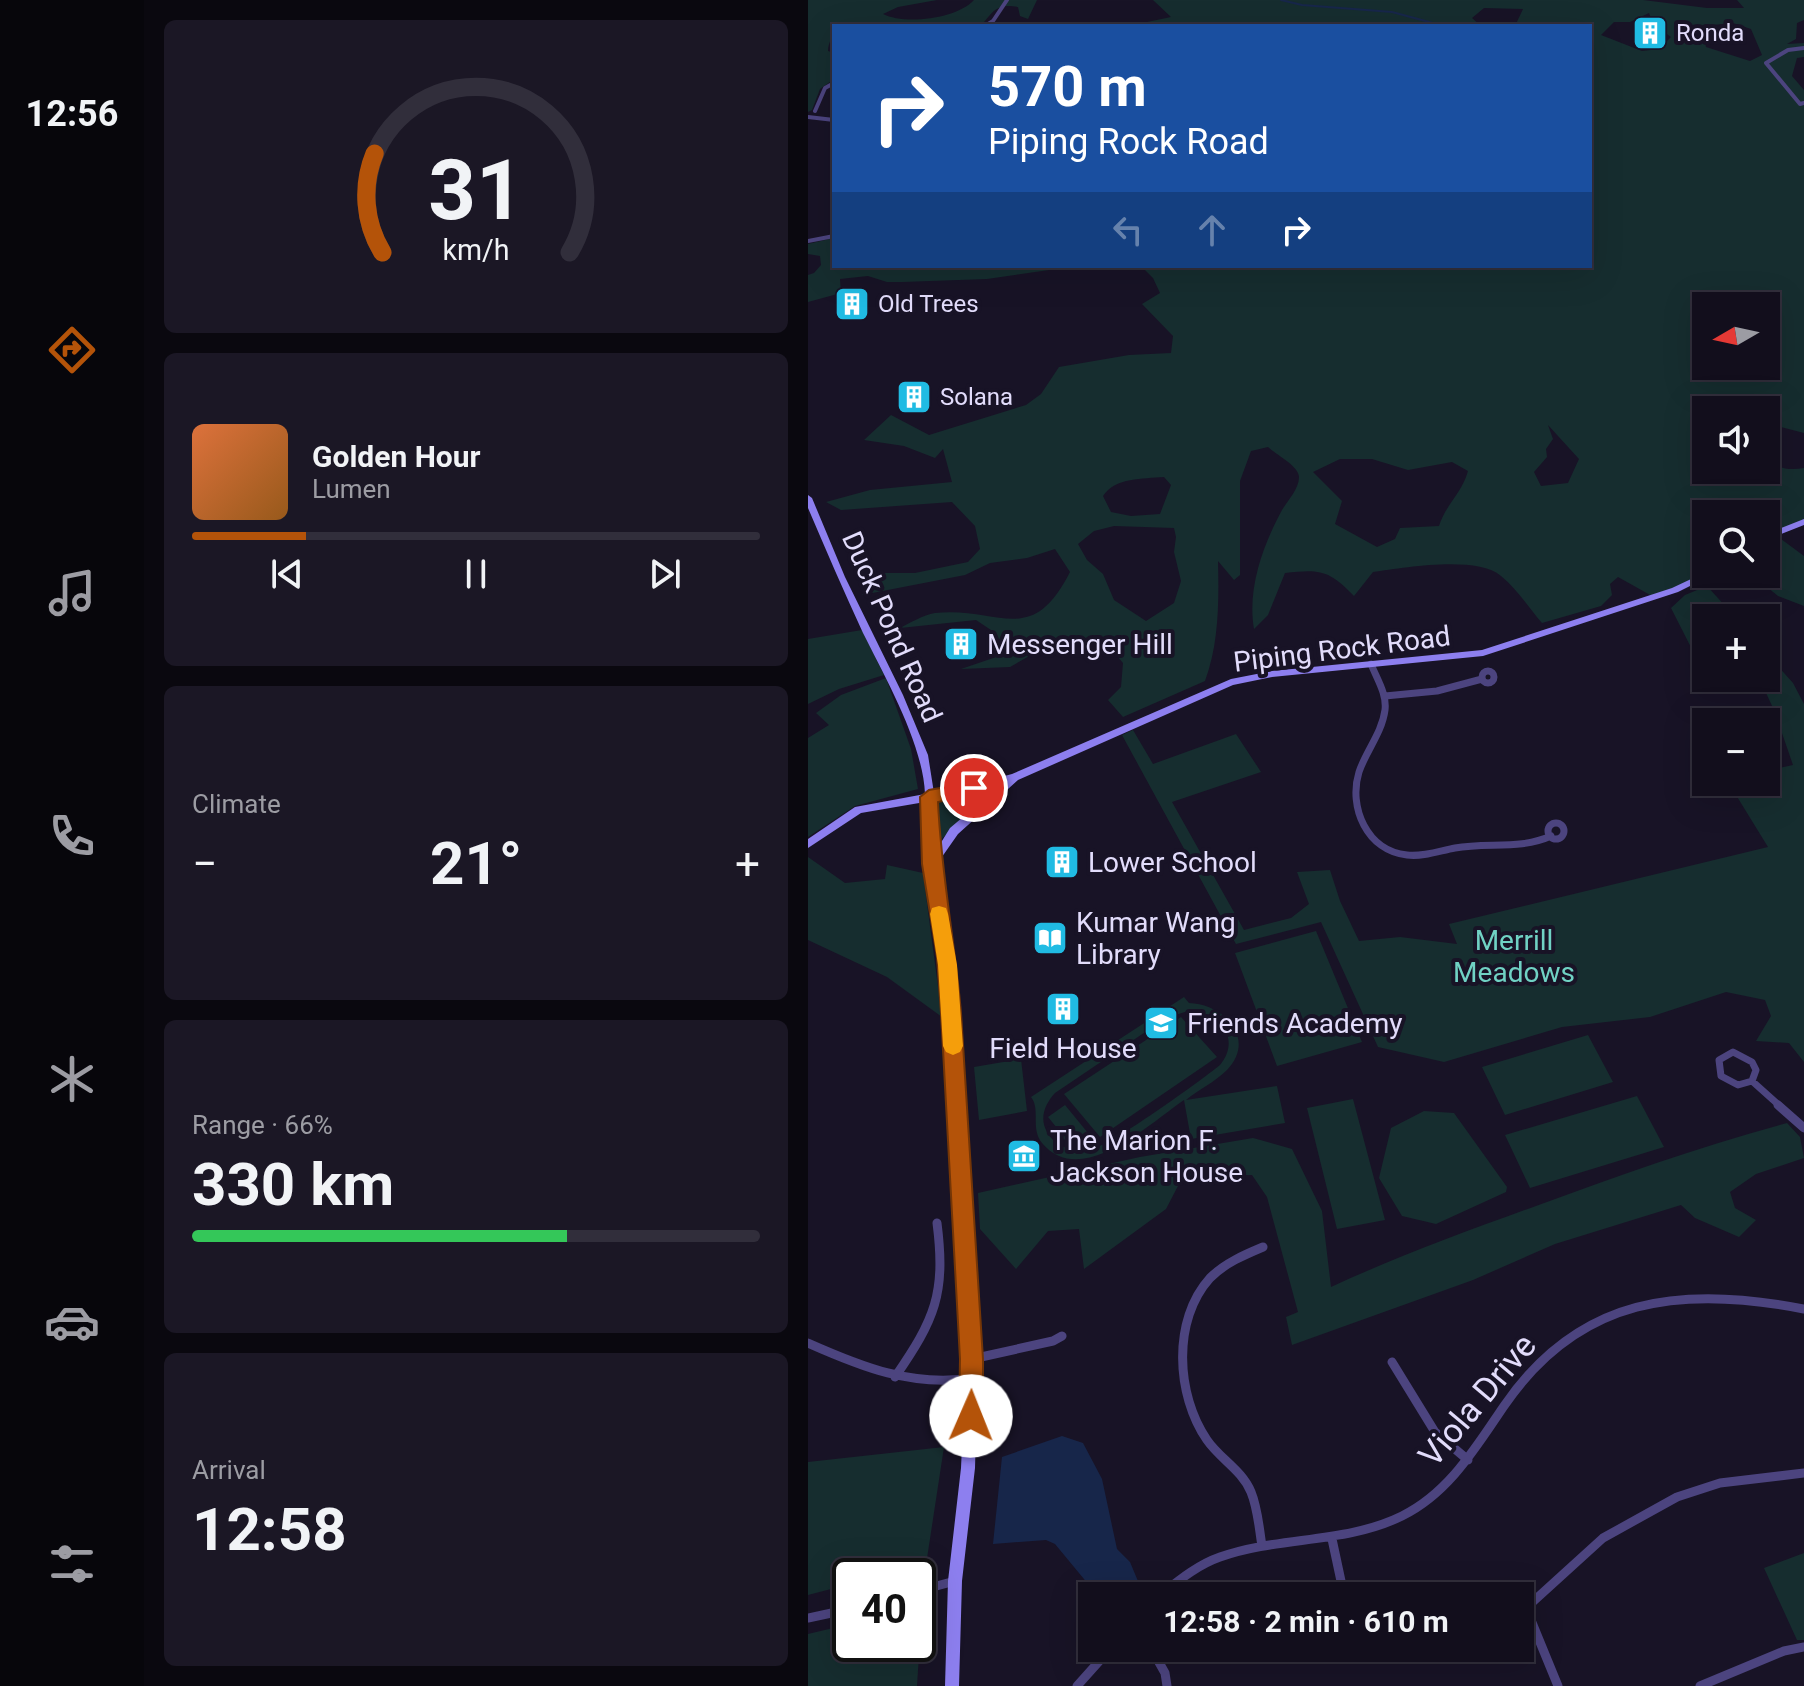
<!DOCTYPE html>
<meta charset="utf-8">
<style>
:root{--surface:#120e1c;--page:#1b1725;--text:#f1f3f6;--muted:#9c9ca3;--line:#312e3b;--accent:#b45309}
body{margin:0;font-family:Roboto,sans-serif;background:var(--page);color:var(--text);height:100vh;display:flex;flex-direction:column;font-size:30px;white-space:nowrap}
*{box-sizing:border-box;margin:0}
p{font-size:26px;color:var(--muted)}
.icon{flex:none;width:44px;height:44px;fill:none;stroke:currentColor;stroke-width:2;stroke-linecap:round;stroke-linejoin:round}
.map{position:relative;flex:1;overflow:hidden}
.drawer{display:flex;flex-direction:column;gap:20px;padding:20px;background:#0a080f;width:664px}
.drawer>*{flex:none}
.top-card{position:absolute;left:24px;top:24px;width:760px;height:244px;border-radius:0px;box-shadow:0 8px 32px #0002,0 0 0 2px var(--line);background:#1a4fa0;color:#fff;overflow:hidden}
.needle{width:52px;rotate:261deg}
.tools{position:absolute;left:884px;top:292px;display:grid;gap:16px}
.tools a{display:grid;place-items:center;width:88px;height:88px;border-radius:0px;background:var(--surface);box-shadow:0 8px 32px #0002,0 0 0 2px var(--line);font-size:40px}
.speed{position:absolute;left:24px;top:1558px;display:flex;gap:16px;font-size:40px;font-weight:700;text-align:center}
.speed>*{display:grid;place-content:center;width:104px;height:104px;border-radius:50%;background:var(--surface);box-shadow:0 8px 32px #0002,0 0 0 2px var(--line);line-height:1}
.speed .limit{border:4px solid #111;border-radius:12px;background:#fff;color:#111}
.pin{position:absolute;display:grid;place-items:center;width:68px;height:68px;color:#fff;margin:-34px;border:4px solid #fff;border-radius:50%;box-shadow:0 2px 8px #0007}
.me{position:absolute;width:88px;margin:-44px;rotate:1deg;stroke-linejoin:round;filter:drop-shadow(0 0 6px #0008)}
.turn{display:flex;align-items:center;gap:28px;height:168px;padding:0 24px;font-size:36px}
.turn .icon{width:104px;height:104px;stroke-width:2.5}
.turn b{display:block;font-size:56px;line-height:68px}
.lanes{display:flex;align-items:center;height:76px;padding:0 24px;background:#0003;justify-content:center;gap:40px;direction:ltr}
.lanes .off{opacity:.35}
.big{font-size:60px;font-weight:700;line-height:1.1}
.drawer .card{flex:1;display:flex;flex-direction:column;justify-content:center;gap:12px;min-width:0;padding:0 28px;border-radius:12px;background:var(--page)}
.drawer .dial{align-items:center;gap:0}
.dial svg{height:208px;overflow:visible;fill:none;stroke:var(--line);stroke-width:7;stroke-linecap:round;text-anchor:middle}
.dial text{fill:var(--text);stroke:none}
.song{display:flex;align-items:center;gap:24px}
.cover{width:96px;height:96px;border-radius:12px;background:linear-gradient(135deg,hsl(20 70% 55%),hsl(30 70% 35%))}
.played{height:8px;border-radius:4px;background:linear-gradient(90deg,var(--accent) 20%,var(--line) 20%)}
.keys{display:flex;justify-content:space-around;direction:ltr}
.heat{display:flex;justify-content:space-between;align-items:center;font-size:44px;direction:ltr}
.charge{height:12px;border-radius:6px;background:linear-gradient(90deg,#34c759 66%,var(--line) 0)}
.trip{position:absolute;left:270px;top:1582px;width:456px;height:80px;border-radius:0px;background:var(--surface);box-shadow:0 8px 32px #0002,0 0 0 2px var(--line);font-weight:700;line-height:80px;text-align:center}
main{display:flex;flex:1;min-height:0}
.dock{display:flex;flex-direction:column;width:144px;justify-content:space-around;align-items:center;background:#07060b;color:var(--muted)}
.dock .icon{width:56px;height:56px}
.dock .selected{color:var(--accent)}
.dock b{font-size:36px;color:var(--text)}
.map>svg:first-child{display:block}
</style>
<main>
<nav class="dock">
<b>12:56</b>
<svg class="icon selected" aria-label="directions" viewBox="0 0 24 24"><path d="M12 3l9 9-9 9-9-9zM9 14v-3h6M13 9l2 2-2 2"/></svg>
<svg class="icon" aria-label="music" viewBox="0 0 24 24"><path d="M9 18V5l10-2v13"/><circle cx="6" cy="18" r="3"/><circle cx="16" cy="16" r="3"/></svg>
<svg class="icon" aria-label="phone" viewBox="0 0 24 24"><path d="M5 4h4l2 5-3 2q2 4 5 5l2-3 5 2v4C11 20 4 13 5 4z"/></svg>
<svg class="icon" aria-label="climate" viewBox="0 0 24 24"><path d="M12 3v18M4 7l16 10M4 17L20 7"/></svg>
<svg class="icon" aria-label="car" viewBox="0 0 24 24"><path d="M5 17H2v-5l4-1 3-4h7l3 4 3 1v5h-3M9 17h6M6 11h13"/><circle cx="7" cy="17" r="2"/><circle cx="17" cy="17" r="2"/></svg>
<svg class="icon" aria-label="filters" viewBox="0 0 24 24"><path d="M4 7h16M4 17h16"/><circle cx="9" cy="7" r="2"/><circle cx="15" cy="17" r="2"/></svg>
</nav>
<section class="drawer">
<div class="card dial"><svg viewBox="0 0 100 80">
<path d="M14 69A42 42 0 1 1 86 69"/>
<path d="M14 69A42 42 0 0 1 11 31" stroke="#b45309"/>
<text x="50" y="56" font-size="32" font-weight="700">31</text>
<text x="50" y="72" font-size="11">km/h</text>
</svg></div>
<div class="card">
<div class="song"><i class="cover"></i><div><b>Golden Hour</b><p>Lumen</p></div></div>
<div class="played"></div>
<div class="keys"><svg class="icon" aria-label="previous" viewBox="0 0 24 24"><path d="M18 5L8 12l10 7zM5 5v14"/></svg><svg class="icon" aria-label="pause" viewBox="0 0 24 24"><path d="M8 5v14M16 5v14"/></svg><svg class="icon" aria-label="next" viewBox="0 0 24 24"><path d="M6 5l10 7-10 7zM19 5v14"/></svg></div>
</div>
<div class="card"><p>Climate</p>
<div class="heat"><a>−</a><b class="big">21°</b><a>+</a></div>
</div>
<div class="card"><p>Range · 66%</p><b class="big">330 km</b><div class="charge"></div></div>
<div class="card"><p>Arrival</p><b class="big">12:58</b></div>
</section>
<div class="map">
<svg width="996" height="1686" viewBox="0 0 996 1686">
<rect width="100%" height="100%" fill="#181326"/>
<!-- green -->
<path fill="#162d2f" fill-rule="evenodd" d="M 0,0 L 129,0 L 90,7 L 75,14 C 96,25 149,19 166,0 L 229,0 L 220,19 L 212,16 L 210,7 C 189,3 185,11 173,26 L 26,26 C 26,36 20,42 20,51 L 26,53 L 26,79 L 12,89 L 4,110 L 0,112 Z
M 345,0 L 835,0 L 899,8 L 936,8 L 929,0 L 996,0 L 996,20 L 989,23 L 988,39 L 979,44 L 996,43 L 996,57 L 989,58 L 984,76 L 996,90 L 996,433 L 969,426 L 958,429 L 958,410 L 898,410 L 898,470 L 958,470 L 958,441 L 963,449 L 961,458 C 968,470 984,470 996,468 L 996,522 L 958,537 L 958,514 L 898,514 L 898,574 L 893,578 L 844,596 L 810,577 L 802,584 L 804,595 L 793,606 L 734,623 C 721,608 709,589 693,576 C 668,555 596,568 565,572 L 546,596 C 521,570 512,569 477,573 L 460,615 L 446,629 C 439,589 455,545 474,510 C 480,500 491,489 491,477 C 491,466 467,454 460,447 L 443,451 L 432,481 L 432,575 L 426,580 L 410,561 C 411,601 411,644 397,681 L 315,717 L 300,700 L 313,687 L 315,663 L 292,636 L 225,654 L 202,667 L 153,669 L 200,653 L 183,630 L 168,620 L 92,628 C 102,623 115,615 127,613 C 191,606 223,649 262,572 L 247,549 L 219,558 L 182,563 L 157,575 L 54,595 L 70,573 L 107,573 L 160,562 L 172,549 L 167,526 L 144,502 L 33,510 L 18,502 L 62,490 L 144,482 L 135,449 L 127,458 L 96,446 L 56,440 L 83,415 L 121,435 L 218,405 L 233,394 L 251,367 L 321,355 L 363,353 L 365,336 L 334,304 L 352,293 L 345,278 L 333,266 L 782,266 L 782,26 L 707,26 L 715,9 L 676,8 L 664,18 L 673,26 L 320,26 L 363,17 ZM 841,13 L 845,24 L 863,37 L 851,49 L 834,51 L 793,35 L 806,22 L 822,22 ZM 925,23 L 943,29 L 954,55 L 942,61 L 898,47 L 894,26 ZM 898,306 L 958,306 L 958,366 L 898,366 ZM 740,425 L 771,459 L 760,483 L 733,486 L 726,472 L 739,457 L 738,449 L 745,439 ZM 532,459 L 564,459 L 600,470 L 644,462 L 660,471 C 654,493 638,504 631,526 L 592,528 L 587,539 L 569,547 L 527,524 L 534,501 L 505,472 ZM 356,477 L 363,485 L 352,514 L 323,516 L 303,512 L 295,496 C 308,477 334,479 356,477 ZM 306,526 L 366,528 L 368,537 L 366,552 L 373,581 L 366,603 L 338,621 L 306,600 L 295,574 L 279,560 L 270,544 L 286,531 Z
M 26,238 L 26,266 L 269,266 L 179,279 L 94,282 L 79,282 L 60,276 L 32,279 L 33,293 L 0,302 L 0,275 L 6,273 L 13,265 L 12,256 L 0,254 L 0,244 Z
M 969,536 L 996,556 L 996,606 L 970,596 L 943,574 L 958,574 L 958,543 Z
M 899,586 L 928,618 L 898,618 L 898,677 L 863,608 L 877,595 Z
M 54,630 L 76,675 L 31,689 L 0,704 L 0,639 Z
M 958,653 L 985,683 L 996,704 L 996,1062 L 981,1043 L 948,1041 L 963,1016 L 957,1000 L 918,992 L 842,1017 L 754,1027 L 636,1062 L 570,1047 L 513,922 L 428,944 L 314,735 L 325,730 L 345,764 L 428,734 L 453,772 L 364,802 L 436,930 L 483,918 L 501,904 L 489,872 L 522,870 L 532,901 L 551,941 L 592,937 L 649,944 L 641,924 L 960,847 L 920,782 L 958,782 L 958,771 L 985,765 L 966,710 L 951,678 L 958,678 Z
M 78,678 L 103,749 L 110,789 L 47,806 L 0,837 L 0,738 L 21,725 L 8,713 L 33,695 Z
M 181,789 L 184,790 L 182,795 L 128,844 L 125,807 L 128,803 Z
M 0,857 L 37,883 L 77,879 L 79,865 L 115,873 L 134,1017 L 79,977 L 0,940 Z
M 508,931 L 554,1042 L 469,1066 L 427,953 Z
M 376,997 L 381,1003 C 416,1004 449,1039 419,1070 C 407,1082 390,1090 378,1100 L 469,1086 L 477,1123 L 383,1139 L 376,1100 C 342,1123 273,1190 234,1143 C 222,1128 233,1110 223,1097 ZM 380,1011 C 411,1011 434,1038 412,1065 C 391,1082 304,1145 282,1150 C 266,1153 247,1147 239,1132 C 231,1118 237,1104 247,1093 L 358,1018 Z
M 373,1017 L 409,1057 L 292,1137 L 256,1094 Z
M 780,1035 L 805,1082 L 697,1115 L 674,1067 Z
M 213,1059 L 219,1111 L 171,1120 L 166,1067 Z
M 829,1096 L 856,1147 L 722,1188 L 697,1135 Z
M 545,1099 L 577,1220 L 529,1229 L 499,1108 Z
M 257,1105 L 280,1133 L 262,1145 L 247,1130 L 249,1128 L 240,1117 Z
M 616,1111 L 646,1113 L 699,1187 L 698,1192 L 628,1224 L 594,1216 L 571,1178 L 583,1128 Z
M 979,1123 L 992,1137 L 996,1158 L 948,1174 L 922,1192 L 927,1208 L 948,1220 L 931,1237 L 887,1218 L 873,1205 L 747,1244 L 665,1280 L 484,1345 L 478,1317 L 490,1312 L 459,1197 L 444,1175 L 410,1176 L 371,1184 L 358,1209 L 276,1269 L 271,1229 L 240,1231 L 208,1269 L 172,1229 L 170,1193 L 332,1157 L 445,1138 L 484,1149 L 514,1211 L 523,1287 C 590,1256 659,1231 728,1206 C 811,1175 894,1146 979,1123 Z
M 136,1447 L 118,1565 L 75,1576 L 42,1576 L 42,1584 L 0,1595 L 0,1462 Z
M 996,1553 L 996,1640 L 989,1640 L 956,1568 Z
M 110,1608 L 114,1608 L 109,1686 L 0,1686 L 0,1634 L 42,1624 L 42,1644 L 110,1644 Z"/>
<!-- water -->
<path fill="#17264a" d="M 254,1436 L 275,1443 L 294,1479 L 309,1549 L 322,1562 L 332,1586 L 322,1596 L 290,1596 L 247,1544 L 238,1540 L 185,1544 L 194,1457 Z"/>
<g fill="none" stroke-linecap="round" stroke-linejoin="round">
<!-- stream -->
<path stroke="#17264a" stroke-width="2" d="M 473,0 L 494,5 L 584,12 L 636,26"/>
<!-- street-far2 -->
<path stroke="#4c447f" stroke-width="4" d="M 177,26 L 185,21 L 199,0
M 996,48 L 980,50 L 958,63 L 992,104 L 996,103
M 7,111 L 17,88 L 26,83
M 0,117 L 26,120
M 0,241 L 26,236"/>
<!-- street-far1 -->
<path stroke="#4c447f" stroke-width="7" d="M 563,664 C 569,679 579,694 577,710 C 574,733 558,751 551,772 C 540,807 559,851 599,855 C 615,857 631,851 647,848 C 680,842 712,850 743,836
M674 677a6 6 0 1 1 12 0a6 6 0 1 1-12 0Z
M 577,696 L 629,691 L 674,679
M740 831a8 8 0 1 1 16 0a8 8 0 1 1-16 0Z
M 925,1052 L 944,1062 L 948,1070 L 944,1081 L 930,1085 L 913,1076 L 911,1060 Z
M 944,1081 L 973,1107"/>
<!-- street -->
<path stroke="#4c447f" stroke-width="9" d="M 970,1105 L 996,1128
M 0,1343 C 54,1367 104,1387 164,1378
M 164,1359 L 245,1341 L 254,1336
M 584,1362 L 627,1432 L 660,1460
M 87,1377 C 127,1319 138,1294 129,1223
M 524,1539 L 533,1581 L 542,1596
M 454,1546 C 451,1528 450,1509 443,1492 C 434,1470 412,1459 399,1440 C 368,1395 364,1320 402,1278 C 417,1263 436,1255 455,1247
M 110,1591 L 147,1581
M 351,1596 C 370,1581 389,1565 412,1557 C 471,1536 537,1544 594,1516 C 641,1493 668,1447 696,1406 C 771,1296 874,1285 996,1309
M 712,1607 L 718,1608 L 750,1686
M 718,1608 L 795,1538 L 869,1497 L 912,1483 L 996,1473
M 0,1618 L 42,1609
M 343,1648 L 357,1673 L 359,1686
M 269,1686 L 303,1648
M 892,1686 L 976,1651 L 996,1647"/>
<!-- secondary -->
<path fill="#8d7fef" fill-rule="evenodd" d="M 0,495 L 4,498 L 37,577 L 95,695 L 120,755 L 126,793 L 151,788 L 204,774 L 423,679 L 464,671 L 674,650 L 864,588 L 898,572 L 898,574 L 906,574 L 870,592 L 675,656 L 464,677 L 425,685 L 210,780 L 150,834 L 129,864 L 130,880 L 144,965 L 170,1359 L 167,1468 L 154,1581 L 151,1686 L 137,1686 L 140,1581 L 153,1468 L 158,1359 L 134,965 L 120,880 L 117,802 L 53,813 L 0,848 L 0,839 L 47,807 L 117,794 C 115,744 78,679 55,633 C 36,592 18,550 0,508 ZM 194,784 L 142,828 L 129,849 L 127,800 L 151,796 Z
M 996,519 L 996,525 L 958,540 L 958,534 Z"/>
</g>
<!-- route -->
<path fill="#b45309" stroke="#753606" stroke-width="2" d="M 166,782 L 172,784 L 175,788 L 172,793 L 130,802 C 133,873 147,942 153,1013 L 175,1359 L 175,1416 L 172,1425 L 163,1428 L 155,1425 L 151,1416 L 152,1359 L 133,1013 L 129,957 L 114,864 L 112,797 L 121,790 Z"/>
<!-- slow -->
<path fill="#f59e0b" d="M 131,906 L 138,908 L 140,914 L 149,965 L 155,1046 L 152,1052 L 145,1055 L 138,1052 L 135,1046 L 130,965 L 122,914 L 124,908 Z"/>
<!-- icons -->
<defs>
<g id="building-square" transform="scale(1.8)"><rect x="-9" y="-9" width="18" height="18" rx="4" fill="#20bbe3" stroke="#181326"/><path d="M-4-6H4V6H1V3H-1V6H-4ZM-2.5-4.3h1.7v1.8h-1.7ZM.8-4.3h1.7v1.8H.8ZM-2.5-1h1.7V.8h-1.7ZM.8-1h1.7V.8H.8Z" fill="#fff"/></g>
<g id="library-square" transform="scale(1.8)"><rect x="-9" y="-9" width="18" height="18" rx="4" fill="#20bbe3" stroke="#181326"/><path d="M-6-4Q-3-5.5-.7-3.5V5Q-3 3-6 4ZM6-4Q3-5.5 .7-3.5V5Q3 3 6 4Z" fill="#fff"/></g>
<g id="school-square" transform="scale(1.8)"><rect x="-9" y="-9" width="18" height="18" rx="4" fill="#20bbe3" stroke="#181326"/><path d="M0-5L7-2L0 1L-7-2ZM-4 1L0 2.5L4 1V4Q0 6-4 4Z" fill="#fff"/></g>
<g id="museum-square" transform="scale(1.8)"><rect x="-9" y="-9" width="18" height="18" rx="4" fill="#20bbe3" stroke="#181326"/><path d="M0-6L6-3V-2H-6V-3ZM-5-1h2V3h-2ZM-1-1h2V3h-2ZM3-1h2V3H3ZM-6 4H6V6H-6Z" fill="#fff"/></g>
</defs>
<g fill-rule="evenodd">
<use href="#building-square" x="842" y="33"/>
<use href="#building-square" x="44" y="304"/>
<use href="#building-square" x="106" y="397"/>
<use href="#building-square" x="153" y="644"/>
<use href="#building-square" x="254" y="862"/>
<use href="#library-square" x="242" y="938"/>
<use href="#building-square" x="255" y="1009"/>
<use href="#school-square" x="353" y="1023"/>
<use href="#museum-square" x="216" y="1156"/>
</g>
<g text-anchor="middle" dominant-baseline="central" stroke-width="8" stroke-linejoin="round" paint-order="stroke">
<!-- far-poi labels -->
<g font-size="24" fill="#e2dcfb" stroke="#181326" text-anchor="start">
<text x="868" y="33">Ronda</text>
<text x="70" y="304">Old Trees</text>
<text x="132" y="397">Solana</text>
</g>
<!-- street labels -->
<g font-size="28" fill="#e2dcfb" stroke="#181326">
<text transform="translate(84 627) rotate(66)">Duck Pond Road</text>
<text transform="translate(534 649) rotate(-7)">Piping Rock Road</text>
</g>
<!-- poi labels -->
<g font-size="28" fill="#e2dcfb" stroke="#181326" text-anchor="start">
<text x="179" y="644">Messenger Hill</text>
<text x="280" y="862">Lower School</text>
<text x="268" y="922">Kumar Wang<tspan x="268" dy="32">Library</tspan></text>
<text x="379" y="1023">Friends Academy</text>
<text x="255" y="1048" text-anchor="middle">Field House</text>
<text x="242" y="1140">The Marion F.<tspan x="242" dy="32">Jackson House</tspan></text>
</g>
<!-- park labels -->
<g font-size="28" fill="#70d2c4" stroke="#181326">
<text x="706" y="940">Merrill<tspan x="706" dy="32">Meadows</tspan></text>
</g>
<!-- near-street labels -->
<g font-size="34" fill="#e2dcfb" stroke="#181326">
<text transform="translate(669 1400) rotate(-50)">Viola Drive</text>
</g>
</g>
</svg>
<div class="tools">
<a><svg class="needle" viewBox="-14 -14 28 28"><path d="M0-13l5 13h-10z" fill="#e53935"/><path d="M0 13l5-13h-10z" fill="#9c9ca3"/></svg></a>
<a><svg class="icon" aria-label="sound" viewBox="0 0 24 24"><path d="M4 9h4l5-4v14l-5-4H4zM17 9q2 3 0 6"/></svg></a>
<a><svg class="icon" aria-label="search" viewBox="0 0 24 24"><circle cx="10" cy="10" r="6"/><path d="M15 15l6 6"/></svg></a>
<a>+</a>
<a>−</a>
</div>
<div class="speed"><div class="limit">40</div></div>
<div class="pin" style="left:166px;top:788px;background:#d93025"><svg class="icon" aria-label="arrive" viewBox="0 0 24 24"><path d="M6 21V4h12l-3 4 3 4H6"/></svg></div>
<svg class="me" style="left:163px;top:1416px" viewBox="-20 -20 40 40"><circle r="19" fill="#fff"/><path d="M0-13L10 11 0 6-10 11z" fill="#b45309"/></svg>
<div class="trip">12:58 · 2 min · 610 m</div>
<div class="top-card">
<div class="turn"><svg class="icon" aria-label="right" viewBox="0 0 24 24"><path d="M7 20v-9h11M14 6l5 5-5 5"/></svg><div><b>570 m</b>Piping Rock Road</div></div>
<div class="lanes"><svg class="icon off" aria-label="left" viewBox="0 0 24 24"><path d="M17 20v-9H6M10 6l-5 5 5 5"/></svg><svg class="icon off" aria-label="ahead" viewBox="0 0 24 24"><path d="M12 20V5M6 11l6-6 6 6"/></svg><svg class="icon" aria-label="right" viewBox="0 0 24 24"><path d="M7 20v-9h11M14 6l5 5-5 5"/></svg></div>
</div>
</div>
</main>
